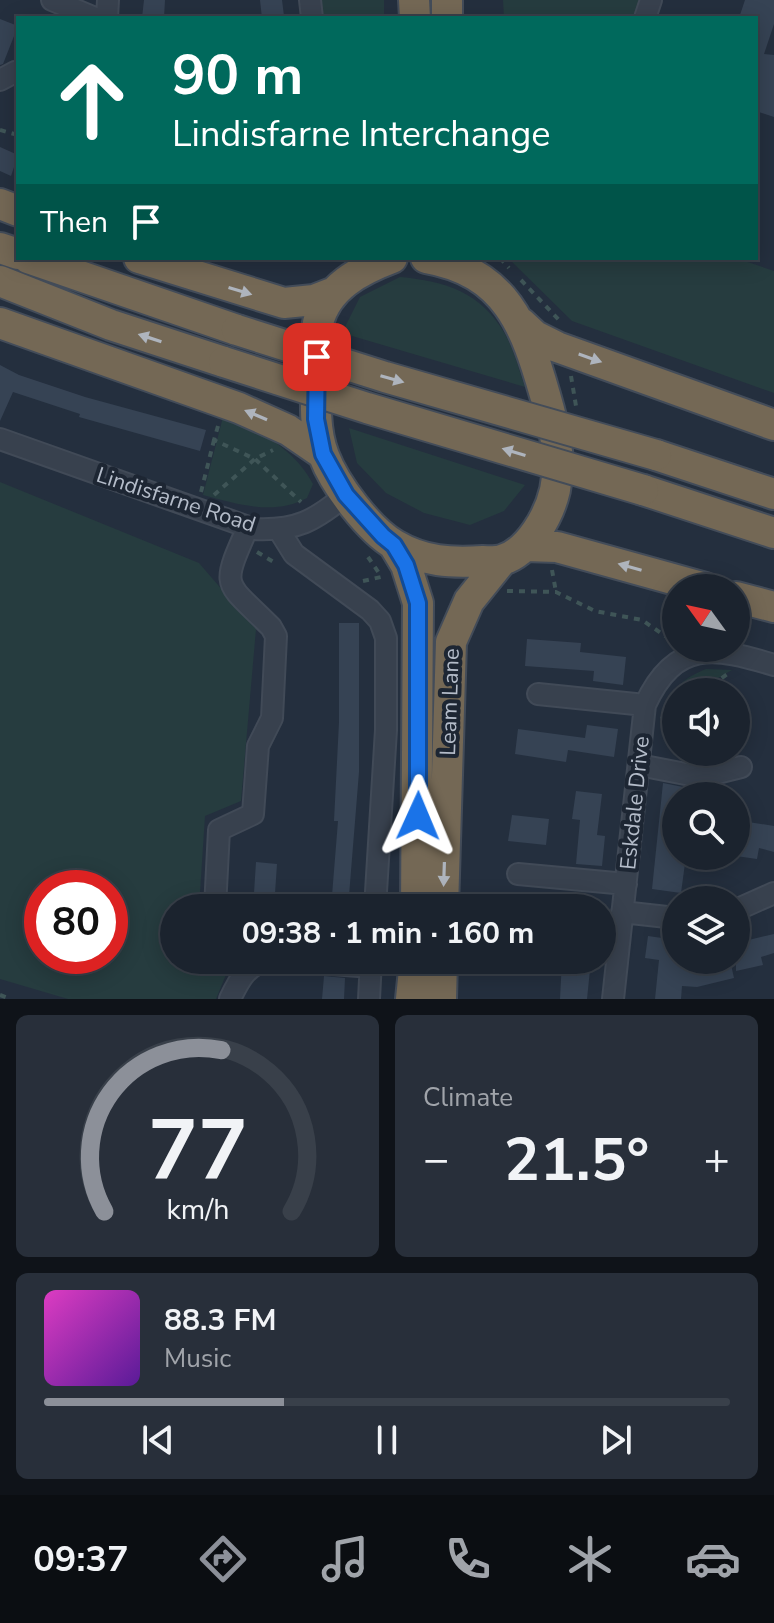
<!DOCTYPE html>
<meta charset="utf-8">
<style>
:root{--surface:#1b232e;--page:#282f3a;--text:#f1f3f6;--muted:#a0a4aa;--line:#39404a;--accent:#8c9099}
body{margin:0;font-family:"Nunito Sans",sans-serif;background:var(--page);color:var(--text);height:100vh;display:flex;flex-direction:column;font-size:30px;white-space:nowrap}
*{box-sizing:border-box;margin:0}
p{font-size:26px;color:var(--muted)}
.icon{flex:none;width:44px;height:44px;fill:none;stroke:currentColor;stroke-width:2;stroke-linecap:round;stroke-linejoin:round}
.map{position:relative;height:999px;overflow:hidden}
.side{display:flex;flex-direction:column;gap:16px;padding:16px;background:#0f1319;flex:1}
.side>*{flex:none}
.top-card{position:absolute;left:16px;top:16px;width:742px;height:244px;border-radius:0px;box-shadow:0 4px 20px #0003,0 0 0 2px var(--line);background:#00695c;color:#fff;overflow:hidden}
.needle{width:52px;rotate:303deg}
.tools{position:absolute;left:662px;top:574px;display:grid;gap:16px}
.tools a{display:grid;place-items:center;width:88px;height:88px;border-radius:50%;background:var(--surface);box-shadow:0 4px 20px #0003,0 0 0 2px var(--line);font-size:40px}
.speed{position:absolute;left:24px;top:870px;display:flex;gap:16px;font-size:40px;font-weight:700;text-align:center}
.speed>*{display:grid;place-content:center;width:104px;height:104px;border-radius:50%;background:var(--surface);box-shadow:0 4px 20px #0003,0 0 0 2px var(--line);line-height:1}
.speed .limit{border:12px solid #d22;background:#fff;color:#111}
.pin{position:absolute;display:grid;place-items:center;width:68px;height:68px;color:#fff;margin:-34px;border-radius:16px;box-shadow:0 4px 12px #0006}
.me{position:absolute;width:88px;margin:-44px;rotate:1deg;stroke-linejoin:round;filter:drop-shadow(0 0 6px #0008)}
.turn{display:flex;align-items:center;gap:28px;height:168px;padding:0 24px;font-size:36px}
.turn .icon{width:104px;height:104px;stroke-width:2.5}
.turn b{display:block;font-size:56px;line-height:68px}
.then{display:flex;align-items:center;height:76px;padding:0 24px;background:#0003;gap:16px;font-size:30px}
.big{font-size:60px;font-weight:700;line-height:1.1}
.side .widget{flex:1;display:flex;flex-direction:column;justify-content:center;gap:12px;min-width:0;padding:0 28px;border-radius:12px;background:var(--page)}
.side .dial{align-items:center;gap:0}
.dial svg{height:208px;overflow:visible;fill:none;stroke:var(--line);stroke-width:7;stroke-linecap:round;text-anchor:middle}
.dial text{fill:var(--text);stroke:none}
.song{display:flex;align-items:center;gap:24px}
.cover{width:96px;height:96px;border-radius:12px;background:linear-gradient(135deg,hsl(310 70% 55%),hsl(270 70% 35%))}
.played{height:8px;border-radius:4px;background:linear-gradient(90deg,var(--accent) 35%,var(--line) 35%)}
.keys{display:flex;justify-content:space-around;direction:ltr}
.heat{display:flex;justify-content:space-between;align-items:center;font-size:44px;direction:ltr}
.side .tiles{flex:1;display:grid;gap:16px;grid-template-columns:1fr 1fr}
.widget:last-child{grid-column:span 2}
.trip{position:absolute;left:160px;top:894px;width:456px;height:80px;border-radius:40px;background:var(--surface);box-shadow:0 4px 20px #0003,0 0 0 2px var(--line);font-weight:700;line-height:80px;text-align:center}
.tab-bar{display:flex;height:128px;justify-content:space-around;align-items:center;background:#0b0e12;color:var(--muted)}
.tab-bar .icon{width:56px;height:56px}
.tab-bar .on{color:var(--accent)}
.tab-bar b{font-size:36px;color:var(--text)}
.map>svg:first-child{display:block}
</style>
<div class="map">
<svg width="774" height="999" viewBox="0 0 774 999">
<rect width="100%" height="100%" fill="#242f3e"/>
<!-- green -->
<path fill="#263c3f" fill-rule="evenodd" d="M 317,0 L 384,0 L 384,18 L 319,18 Z
M 503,0 L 644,0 L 638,18 L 504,18 Z
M 508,258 L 736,258 L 774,271 L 774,393 L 572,321 Z
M 400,277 C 445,281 481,292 505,334 C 514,350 519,370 525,387 L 342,333 L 360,297 Z
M 224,413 C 258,431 294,448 313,484 L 307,498 C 274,516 237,504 203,495 Z
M 349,428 L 525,485 L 504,511 L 470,525 L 424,513 L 386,493 L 357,463 Z
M 0,482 L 199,563 L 256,629 L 241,801 L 205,816 L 199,908 L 174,908 L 174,960 L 232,960 L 216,999 L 68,999 L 0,979 ZM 42,888 L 110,888 L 110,956 L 42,956 Z
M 706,669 L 732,670 L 694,692 L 676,692 L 676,702 L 666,708 C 676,685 683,679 706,669 Z"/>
<!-- building -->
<path fill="#364354" d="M 144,0 L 165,0 L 164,18 L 142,18 Z
M 260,0 L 282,0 L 284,16 L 262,18 Z
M 745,0 L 774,0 L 774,24 L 764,54 L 774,55 L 774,117 L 756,111 L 756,18 L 739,18 Z
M 0,19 L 18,26 L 3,64 L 0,65 Z
M 0,147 L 18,155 L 11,176 L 0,171 Z
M 0,365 L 19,375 L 85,397 L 206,430 L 200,451 L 79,417 L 80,414 L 13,392 L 0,421 Z
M 339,623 L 359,623 L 359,772 L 348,908 L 331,908 L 338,821 L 334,821 L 339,722 Z
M 527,639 L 581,643 L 580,652 L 626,657 L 623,685 L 593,681 L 594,671 L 525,666 Z
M 587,725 L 618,729 L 614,757 L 568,750 L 566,762 L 515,754 L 518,729 L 585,738 Z
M 663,783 L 688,788 L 687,796 L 676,796 L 676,856 L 686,856 L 681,893 L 652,889 Z
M 576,791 L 602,794 L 597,835 L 605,836 L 602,866 L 576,864 L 580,820 L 572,819 Z
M 512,815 L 549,819 L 546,845 L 508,841 Z
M 736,820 L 774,826 L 774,852 L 759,848 L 757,859 L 736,856 Z
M 256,862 L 277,864 L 274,908 L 253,908 Z
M 774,934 L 774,953 L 761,957 L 763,965 L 736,971 L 736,943 Z
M 648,936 L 676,940 L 676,960 L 730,960 L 734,978 L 697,987 L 682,986 L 681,999 L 655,999 L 659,960 L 645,958 Z
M 562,960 L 591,960 L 587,999 L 560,999 Z
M 324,976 L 345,978 L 344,999 L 322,999 Z"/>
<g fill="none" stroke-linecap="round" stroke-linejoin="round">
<!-- minor casing -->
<g stroke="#414a57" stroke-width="24">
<path id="minor" d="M 52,0 L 95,18
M 310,0 L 312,18
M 107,18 L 108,0
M 645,18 L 651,0
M 0,80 L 15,72
M 0,439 L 254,529 C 297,531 314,521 346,495
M 279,530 L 294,554 L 370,610 L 380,621 L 386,638 L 386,730 L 375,908
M 538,694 L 645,705
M 639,765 L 701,777 L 741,767
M 518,874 L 626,884
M 215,908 L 219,830 L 253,814 L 258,746 L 272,718 L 276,636 L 271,627 C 224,580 220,590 248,527
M 736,910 L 774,893
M 622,912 L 676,918
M 281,960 L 371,967
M 230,999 C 239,980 248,962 271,960
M 369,999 L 371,960
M 613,999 L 645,705 C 675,639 715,647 774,665"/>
</g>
<!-- highway casing -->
<g stroke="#434c59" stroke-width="34">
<path id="highway" d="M 414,0 L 415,18
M 447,0 L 447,18
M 0,204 L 18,211
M 0,248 L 18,254
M 28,258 L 237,330
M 139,258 L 284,303 L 314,300 L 332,293
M 392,258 C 360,270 327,287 318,323 C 315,336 317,352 317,366 C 316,395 313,428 324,456 C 335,485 369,530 395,545 C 424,562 451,563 483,561 C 489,561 496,562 502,560 C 529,552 549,516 555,490 C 562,457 554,426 545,395 C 525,325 506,272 426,258
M 0,281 L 111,325 L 224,362
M 0,323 L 239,408 L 288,430 L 323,454
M 521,323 L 535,336 L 557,347 L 774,425
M 656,455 L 774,494
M 643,490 L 774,533
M 394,545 L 406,565 L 418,603 L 416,908
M 525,546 L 557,547 L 705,588
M 736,597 L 774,607
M 443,908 L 451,642 L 469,601 L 502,560
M 411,999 L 415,960
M 441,999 L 442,960"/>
</g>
<!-- path -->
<path stroke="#3f5557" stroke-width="4" stroke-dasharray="6 6" stroke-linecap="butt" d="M 0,130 L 18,135
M 500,258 L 509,268
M 521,280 L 559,320
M 571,376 L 576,406
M 218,426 L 214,440 L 255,459 L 301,502
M 201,492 L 214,440
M 214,495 L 255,459 L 273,450
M 257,552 L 277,564
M 368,557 L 381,576
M 552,570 L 556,592
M 363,581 L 381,577
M 507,591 L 556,592 L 595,611 L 642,620 L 674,642
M 702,692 L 729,673
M 661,719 L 676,709
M 0,995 L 11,999"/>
<!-- minor -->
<use href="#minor" stroke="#38414e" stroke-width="20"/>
<!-- highway -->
<use href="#highway" stroke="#746855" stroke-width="30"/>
<!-- highway-bridge casing -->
<g stroke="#434c59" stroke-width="34" stroke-linecap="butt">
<path id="highway-bridge" d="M 237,330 L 385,377 L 656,455
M 224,362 L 367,408 L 643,490"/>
</g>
<!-- highway-bridge -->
<use href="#highway-bridge" stroke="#746855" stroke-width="30"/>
</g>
<!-- one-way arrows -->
<defs><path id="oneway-solid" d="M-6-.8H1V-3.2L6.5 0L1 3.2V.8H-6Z" transform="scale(2)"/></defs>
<g fill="#aeb4bd">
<use href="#oneway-solid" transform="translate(240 291) rotate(17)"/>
<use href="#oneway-solid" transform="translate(150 338) rotate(-162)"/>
<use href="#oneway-solid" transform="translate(590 358) rotate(19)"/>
<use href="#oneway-solid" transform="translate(392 379) rotate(16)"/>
<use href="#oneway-solid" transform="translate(256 415) rotate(-157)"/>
<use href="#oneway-solid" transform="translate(514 452) rotate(-163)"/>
<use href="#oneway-solid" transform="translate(630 567) rotate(-164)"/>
<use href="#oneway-solid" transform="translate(444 874) rotate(92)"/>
</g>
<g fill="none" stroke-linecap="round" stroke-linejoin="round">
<!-- route casing -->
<g stroke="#114b97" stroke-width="20">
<path id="route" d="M 317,357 L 316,419 L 323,454 L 346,495 L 383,536 L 394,545 L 406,565 L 418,603 L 418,816"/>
</g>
<!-- route -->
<use href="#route" stroke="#1a73e8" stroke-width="14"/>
</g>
<g text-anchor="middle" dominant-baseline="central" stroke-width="8" stroke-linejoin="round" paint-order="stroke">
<!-- street labels -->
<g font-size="22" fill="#b4bcc9" stroke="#1d2633">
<text transform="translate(176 500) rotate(18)">Lindisfarne Road</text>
<text transform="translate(450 702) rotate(-88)">Leam Lane</text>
<text transform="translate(635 803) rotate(-84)">Eskdale Drive</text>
</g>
</g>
</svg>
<div class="tools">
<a><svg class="needle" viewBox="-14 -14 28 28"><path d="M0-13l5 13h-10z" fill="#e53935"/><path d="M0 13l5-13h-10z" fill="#a0a4aa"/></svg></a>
<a><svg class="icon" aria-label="sound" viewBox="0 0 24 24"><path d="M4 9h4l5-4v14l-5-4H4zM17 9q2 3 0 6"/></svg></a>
<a><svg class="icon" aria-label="search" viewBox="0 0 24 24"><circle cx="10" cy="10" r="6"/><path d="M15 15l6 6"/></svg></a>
<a><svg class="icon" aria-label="layers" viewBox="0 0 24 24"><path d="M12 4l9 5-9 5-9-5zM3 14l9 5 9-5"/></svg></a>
</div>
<div class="speed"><div class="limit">80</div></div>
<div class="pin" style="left:317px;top:357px;background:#d93025"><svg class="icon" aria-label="arrive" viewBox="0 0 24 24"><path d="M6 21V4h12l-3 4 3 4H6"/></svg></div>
<svg class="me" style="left:418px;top:816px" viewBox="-20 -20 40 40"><path d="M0-17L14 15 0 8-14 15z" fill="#1a73e8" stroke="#fff" stroke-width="4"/></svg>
<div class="trip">09:38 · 1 min · 160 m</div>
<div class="top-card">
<div class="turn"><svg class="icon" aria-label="ahead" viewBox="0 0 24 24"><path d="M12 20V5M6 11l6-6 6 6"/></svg><div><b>90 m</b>Lindisfarne Interchange</div></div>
<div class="then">Then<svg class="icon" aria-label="arrive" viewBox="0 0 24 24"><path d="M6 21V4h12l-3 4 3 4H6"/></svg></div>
</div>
</div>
<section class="side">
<div class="tiles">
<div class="widget dial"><svg viewBox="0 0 100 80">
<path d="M14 69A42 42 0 1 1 86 69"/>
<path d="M14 69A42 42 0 0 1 59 7" stroke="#8c9099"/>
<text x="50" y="56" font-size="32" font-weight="700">77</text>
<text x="50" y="72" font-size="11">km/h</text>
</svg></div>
<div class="widget"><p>Climate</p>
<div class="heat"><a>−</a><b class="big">21.5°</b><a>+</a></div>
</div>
<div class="widget">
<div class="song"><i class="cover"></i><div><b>88.3 FM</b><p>Music</p></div></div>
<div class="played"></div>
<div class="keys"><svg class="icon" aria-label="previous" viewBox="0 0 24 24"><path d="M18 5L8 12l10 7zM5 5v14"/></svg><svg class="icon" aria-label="pause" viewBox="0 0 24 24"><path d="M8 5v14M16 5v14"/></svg><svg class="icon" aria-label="next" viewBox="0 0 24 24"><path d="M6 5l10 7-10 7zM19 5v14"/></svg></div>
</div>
</div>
</section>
<nav class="tab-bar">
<b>09:37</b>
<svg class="icon on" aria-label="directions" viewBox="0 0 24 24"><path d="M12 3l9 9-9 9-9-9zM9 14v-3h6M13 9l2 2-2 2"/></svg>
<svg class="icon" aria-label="music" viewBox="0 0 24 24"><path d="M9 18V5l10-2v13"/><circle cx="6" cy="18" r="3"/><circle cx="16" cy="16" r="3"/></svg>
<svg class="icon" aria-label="phone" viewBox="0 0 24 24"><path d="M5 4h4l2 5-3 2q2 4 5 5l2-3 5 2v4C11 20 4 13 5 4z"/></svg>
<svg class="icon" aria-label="climate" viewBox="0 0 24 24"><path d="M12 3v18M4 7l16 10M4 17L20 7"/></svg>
<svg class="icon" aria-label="car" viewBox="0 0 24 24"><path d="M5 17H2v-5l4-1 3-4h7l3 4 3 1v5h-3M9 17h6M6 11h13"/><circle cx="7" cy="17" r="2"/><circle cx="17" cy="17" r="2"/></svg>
</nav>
